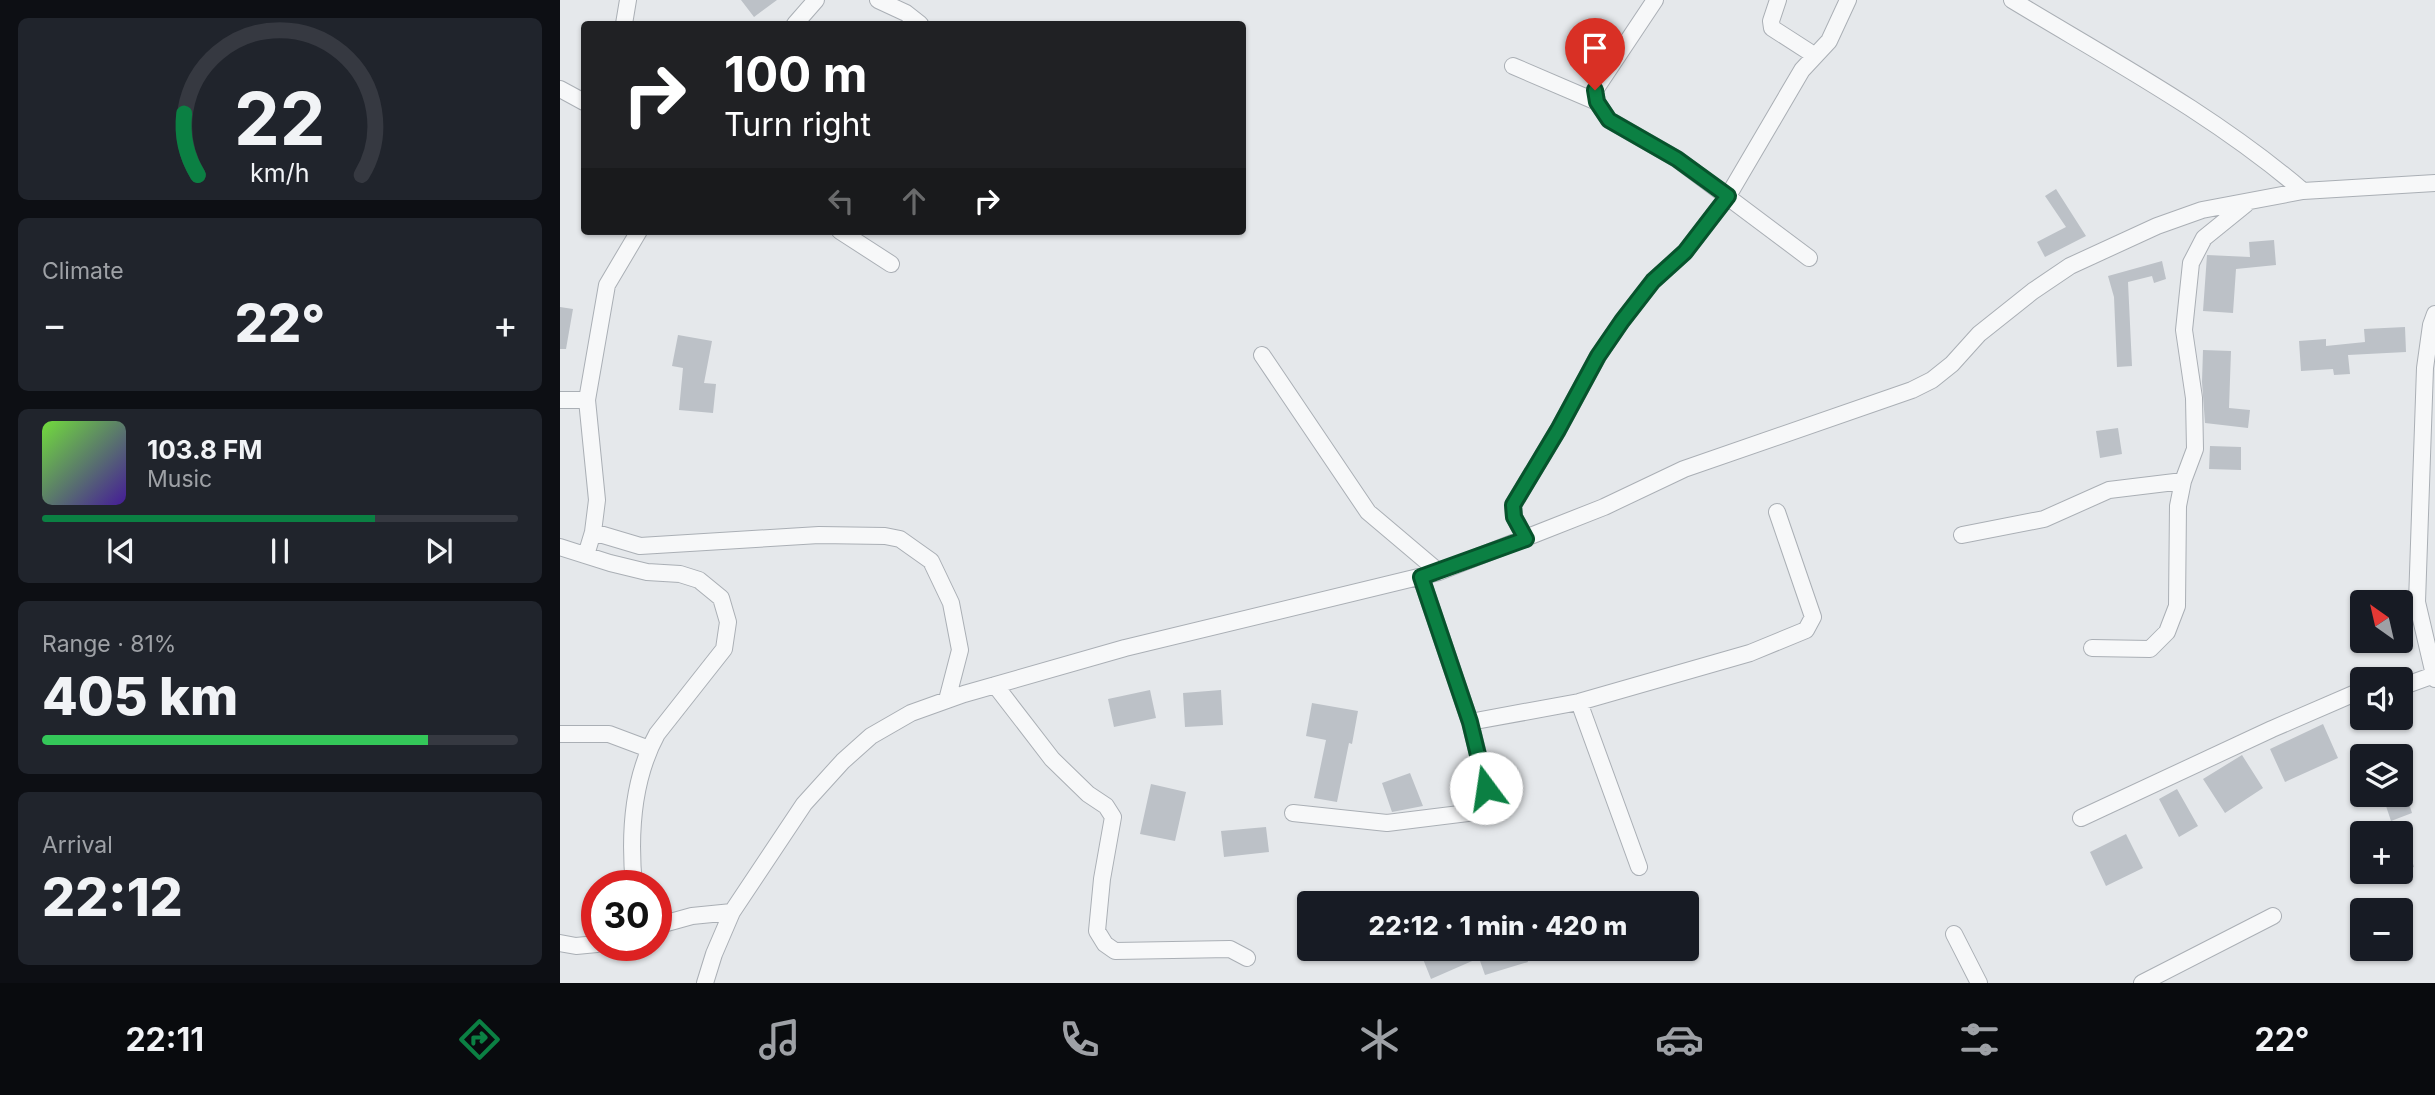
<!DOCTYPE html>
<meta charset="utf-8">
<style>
:root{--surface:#171b24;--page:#20242c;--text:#f1f3f6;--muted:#9ea1a6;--line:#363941;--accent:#0b8043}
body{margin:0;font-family:Inter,sans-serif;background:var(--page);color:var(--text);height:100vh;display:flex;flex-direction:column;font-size:26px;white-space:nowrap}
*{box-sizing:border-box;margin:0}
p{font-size:23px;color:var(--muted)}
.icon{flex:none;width:38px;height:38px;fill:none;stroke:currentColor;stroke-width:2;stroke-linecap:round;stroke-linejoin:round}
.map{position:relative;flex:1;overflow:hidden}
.panel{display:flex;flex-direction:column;gap:18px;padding:18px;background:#0d0f14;width:560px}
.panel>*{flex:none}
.guide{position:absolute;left:21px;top:21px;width:665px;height:214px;border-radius:7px;box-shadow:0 2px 5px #0004;background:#202124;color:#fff;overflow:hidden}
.needle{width:46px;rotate:326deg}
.tools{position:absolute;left:1790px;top:590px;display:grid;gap:14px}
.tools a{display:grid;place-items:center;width:63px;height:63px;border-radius:7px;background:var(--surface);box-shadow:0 2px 5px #0004;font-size:35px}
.speed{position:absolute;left:21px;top:870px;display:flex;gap:14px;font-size:35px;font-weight:700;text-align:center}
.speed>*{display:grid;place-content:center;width:91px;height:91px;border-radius:50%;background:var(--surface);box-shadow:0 2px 5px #0004;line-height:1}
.speed .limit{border:10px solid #d22;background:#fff;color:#111}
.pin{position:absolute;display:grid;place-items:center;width:60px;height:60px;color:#fff;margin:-72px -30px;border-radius:50% 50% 50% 0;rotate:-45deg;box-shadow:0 0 7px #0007}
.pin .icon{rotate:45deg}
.me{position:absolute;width:77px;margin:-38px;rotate:346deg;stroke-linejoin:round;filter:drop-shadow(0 0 5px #0008)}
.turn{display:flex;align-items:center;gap:24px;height:147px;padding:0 28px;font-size:32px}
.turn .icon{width:91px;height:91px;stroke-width:2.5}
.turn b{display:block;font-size:49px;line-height:60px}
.lanes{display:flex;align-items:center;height:66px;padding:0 28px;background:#0003;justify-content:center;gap:35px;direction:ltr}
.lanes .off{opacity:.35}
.big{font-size:52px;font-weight:800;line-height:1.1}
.panel .tile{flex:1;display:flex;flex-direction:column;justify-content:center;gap:10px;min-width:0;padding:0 24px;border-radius:10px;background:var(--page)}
.panel .dial{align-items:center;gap:0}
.dial svg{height:182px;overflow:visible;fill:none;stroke:var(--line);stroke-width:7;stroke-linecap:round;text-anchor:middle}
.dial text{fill:var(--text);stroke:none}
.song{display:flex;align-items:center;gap:21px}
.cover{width:84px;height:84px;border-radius:10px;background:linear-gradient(135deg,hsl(100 70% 55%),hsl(260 70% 35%))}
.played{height:7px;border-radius:4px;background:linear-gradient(90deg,var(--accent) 70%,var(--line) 70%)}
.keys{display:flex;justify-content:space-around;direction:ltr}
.heat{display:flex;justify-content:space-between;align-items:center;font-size:38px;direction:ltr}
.charge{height:10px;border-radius:5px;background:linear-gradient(90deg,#34c759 81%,var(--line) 0)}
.trip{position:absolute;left:737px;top:891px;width:402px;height:70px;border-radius:7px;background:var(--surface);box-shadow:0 2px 5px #0004;font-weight:800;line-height:70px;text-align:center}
.tabs{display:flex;height:112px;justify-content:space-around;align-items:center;background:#090b0e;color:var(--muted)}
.tabs .icon{width:49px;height:49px}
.tabs .active{color:var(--accent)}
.tabs b{font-size:32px;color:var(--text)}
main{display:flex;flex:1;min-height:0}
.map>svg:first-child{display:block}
</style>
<main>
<section class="panel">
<div class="tile dial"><svg viewBox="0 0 100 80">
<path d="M14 69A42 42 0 1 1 86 69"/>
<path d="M14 69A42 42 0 0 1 8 42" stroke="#0b8043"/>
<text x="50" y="56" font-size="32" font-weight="700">22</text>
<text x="50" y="72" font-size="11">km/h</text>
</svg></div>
<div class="tile"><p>Climate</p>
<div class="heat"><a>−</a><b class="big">22°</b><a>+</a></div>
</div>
<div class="tile">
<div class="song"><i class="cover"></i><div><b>103.8 FM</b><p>Music</p></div></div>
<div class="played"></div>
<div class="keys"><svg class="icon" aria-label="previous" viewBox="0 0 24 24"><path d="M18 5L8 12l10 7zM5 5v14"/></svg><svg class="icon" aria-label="pause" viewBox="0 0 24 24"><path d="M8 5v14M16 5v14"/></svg><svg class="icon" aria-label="next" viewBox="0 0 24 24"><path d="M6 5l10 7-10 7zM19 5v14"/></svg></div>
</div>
<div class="tile"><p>Range · 81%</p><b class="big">405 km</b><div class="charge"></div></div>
<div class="tile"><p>Arrival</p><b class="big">22:12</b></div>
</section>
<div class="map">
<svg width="1875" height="983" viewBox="0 0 1875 983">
<rect width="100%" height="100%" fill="#e5e8eb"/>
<!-- building -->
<path fill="#bcc1c7" d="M 181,0 L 217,0 L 194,17 Z
M 1496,189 L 1526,236 L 1485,257 L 1477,242 L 1506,227 L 1485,196 Z
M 1714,240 L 1716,265 L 1676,269 L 1673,313 L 1643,311 L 1647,255 L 1690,257 L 1689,242 Z
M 1602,261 L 1606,279 L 1594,283 L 1592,276 L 1568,282 L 1572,366 L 1557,367 L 1554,297 L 1548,276 Z
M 0,307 L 13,309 L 6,349 L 0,349 Z
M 1845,327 L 1846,352 L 1788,355 L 1790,374 L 1774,375 L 1773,369 L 1741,371 L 1739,341 L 1766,339 L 1766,346 L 1805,342 L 1804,329 Z
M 118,335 L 152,341 L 144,383 L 156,384 L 153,413 L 119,410 L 123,368 L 112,366 Z
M 1643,350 L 1671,351 L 1669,408 L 1690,410 L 1688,428 L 1645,423 L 1642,382 Z
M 1558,428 L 1562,454 L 1540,458 L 1536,431 Z
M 1650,446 L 1681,447 L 1681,470 L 1649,469 Z
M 590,690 L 596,718 L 554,727 L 548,699 Z
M 661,690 L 663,725 L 625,727 L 623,693 Z
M 752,703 L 798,711 L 792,744 L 789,743 L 777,802 L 754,798 L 766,740 L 746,736 Z
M 1763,724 L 1778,758 L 1725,782 L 1710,749 Z
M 1682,755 L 1703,788 L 1665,813 L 1643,779 Z
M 850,773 L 863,806 L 832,812 L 822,783 Z
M 591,784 L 626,792 L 615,841 L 580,834 Z
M 1617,789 L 1638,826 L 1619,837 L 1599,799 Z
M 1822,794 L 1846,794 L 1852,813 L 1831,821 Z
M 706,827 L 709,852 L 664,857 L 661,831 Z
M 1566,834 L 1583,868 L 1546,886 L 1530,852 Z
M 1841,834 L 1844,834 L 1854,867 L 1841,871 Z
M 874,948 L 964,948 L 968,962 L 925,975 L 919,958 L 871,979 L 861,954 Z"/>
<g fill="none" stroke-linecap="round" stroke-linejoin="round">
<!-- minor casing -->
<g stroke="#aaafb5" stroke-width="18">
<path id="minor" d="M 318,0 L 346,13 L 360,24
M 1095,0 L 1035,90 L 1037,102 L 1049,120 L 1117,159 L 1249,258
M 1218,0 L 1211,21 L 1212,28 L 1254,55
M 1452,0 C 1551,60 1654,115 1743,191
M 64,24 L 68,0
M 235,24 L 256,0
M 953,66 L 1037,102
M 0,89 L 24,102
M 280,231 L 331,264
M 1875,314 L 1871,325 L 1865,368 L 1857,602 L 1875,679
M 702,355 L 808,512 L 879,572
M 0,400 L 27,400
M 33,532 L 80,546 L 259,535 L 325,536 L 340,539 L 371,561 L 391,603 L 400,650 L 387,700
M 1402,535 L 1484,519 L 1549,490 L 1623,481
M 966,539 L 954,517 L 953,505 L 998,430 L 1038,356 L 1062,321 L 1093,281 L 1125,252 L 1168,196 L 1242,70 L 1269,41 L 1288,0
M 0,547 L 50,563 L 87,572 L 120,574 L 139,580 L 161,598 L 168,622 L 164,649 L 97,734 C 72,780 69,834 74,886
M 26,555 L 33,532 L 37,500 L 27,400 L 47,285 L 79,231
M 1532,648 L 1590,649 L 1607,632 L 1617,606 L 1618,506 L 1623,481 L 1635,449 L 1634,398 L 1624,330 L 1631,263 L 1644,238 L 1686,204
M 435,685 L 492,759 L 528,794 L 546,806 L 553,817 L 542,879 L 537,931 L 545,944 L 555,951 L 670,949 L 687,958
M 1841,687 L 1874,675
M 1019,702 L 1079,867
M 910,722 L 1019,702 L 1190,653 L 1246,630 L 1253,617 L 1217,512
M 0,734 L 49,734 L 89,749
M 733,813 L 827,823 L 932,810 L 910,722 L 861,577
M 1521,818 L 1712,729 L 1793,694 L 1802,693
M 96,926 L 132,916 L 172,912
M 1394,934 L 1419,983
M 0,943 L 16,946 L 37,944
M 145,983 L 154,954 L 172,912 L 244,804 L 283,761 L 311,736 L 351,713 L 404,694 L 565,648 L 879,572 L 1044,507 L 1124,469 L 1352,390 L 1372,380 L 1392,364 L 1419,334 L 1473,291 L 1510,266 L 1597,226 L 1642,210 L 1743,191 L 1875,183
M 1582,983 L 1713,916"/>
</g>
<!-- minor -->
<use href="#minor" stroke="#f7f8f9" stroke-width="16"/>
</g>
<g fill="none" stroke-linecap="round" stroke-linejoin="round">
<!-- route casing -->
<g stroke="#07532c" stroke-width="18">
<path id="route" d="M 926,788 L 910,722 L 861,577 L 966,539 L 954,517 L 953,505 L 998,430 L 1038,356 L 1062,321 L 1093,281 L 1125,252 L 1168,196 L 1117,159 L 1049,120 L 1037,102 L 1035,90"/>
</g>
<!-- route -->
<use href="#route" stroke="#0b8043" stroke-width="12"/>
</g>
</svg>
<div class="tools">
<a><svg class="needle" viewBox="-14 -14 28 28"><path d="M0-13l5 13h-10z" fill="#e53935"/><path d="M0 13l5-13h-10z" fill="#9ea1a6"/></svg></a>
<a><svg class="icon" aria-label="sound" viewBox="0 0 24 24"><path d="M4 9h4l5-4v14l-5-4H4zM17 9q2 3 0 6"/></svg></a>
<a><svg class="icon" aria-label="layers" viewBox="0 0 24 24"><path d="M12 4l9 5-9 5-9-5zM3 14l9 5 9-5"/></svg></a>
<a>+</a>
<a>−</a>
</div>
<div class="speed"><div class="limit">30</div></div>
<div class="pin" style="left:1035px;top:90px;background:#d93025"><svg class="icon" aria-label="arrive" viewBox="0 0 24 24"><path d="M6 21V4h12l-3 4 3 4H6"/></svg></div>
<svg class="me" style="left:926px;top:788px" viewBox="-20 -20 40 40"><circle r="19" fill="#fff"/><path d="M0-13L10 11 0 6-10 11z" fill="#0b8043"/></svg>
<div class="trip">22:12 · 1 min · 420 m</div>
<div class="guide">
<div class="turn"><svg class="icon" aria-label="right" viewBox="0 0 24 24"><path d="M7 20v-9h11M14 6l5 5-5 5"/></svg><div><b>100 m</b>Turn right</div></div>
<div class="lanes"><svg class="icon off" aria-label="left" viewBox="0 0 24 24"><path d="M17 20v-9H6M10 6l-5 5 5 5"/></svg><svg class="icon off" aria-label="ahead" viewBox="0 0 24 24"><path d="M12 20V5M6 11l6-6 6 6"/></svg><svg class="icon" aria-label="right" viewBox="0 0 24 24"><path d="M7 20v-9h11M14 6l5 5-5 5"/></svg></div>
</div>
</div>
</main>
<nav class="tabs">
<b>22:11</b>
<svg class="icon active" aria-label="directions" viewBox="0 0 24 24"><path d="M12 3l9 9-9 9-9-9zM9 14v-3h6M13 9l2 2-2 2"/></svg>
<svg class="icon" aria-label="music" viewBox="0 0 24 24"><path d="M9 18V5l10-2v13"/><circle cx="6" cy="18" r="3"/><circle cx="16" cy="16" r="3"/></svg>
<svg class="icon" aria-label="phone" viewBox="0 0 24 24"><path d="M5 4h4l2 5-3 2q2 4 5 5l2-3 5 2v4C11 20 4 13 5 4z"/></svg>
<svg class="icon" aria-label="climate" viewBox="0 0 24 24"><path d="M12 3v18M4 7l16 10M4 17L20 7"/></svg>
<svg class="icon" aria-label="car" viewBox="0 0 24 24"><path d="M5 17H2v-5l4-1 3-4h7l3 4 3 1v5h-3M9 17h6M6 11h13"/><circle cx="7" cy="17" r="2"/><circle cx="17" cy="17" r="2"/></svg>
<svg class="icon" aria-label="filters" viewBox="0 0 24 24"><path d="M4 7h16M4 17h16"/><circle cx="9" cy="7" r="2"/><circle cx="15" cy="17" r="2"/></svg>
<b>22°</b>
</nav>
